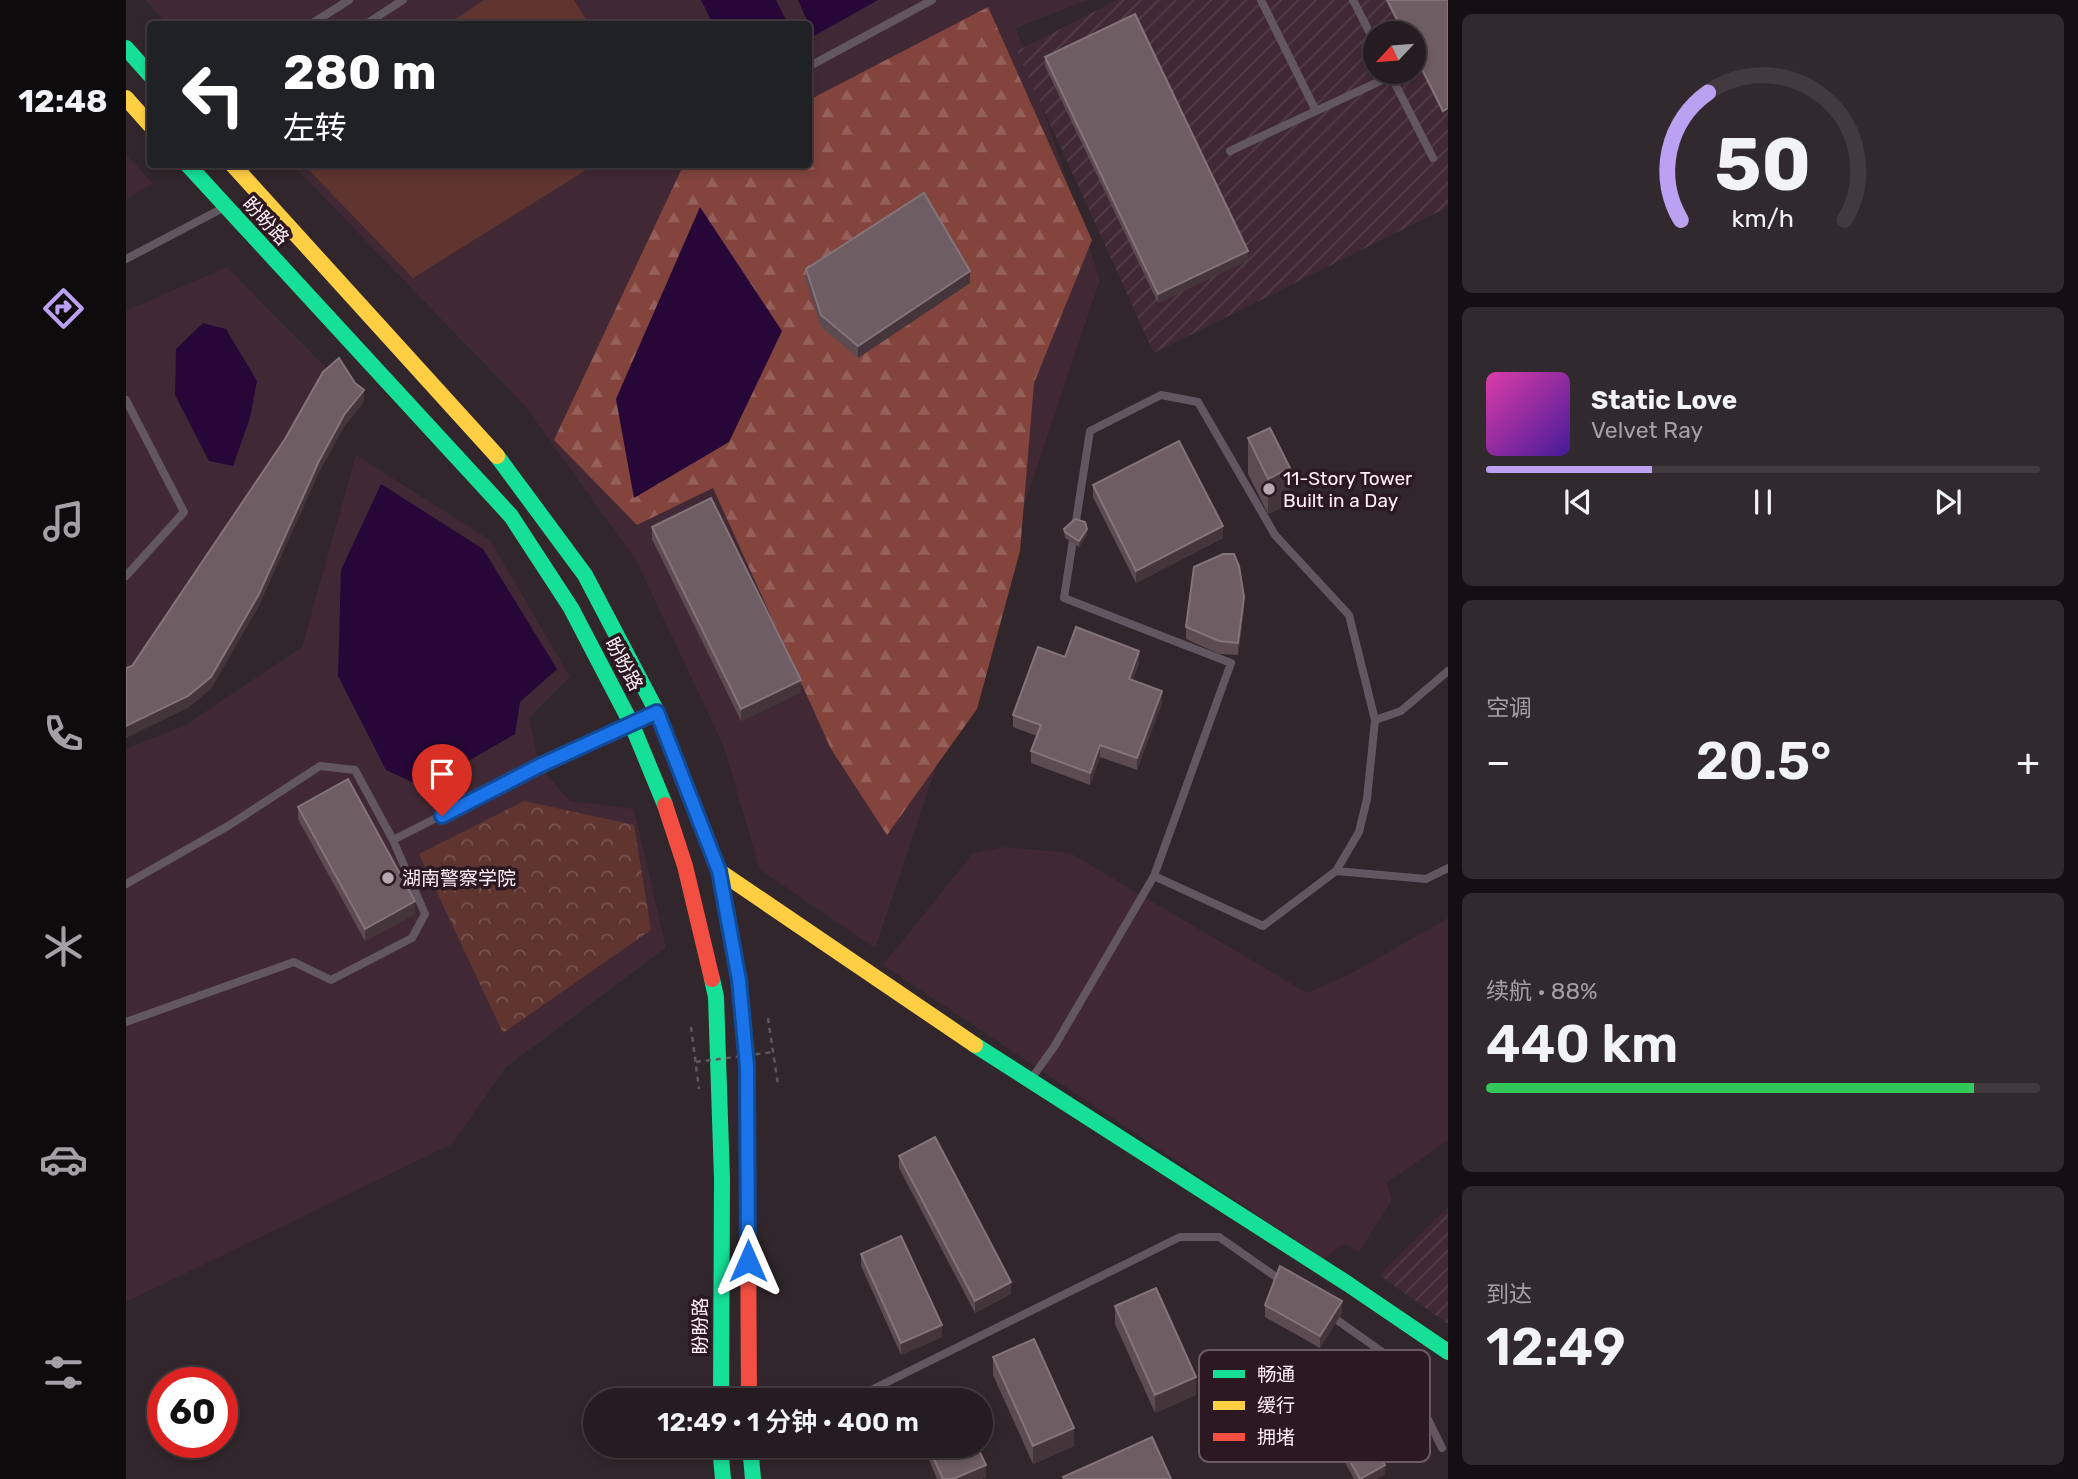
<!DOCTYPE html>
<html lang="zh">
<meta charset="utf-8">
<style>
:root{--surface:#241c20;--page:#30292d;--text:#f1f3f6;--muted:#a3a1a5;--line:#413a3e;--accent:#bca0f2}
body{margin:0;font-family:Rubik,"Noto Sans SC",sans-serif;background:var(--page);color:var(--text);height:100vh;display:flex;flex-direction:column;font-size:26px;white-space:nowrap}
*{box-sizing:border-box;margin:0}
p{font-size:23px;color:var(--muted)}
.icon{flex:none;width:38px;height:38px;fill:none;stroke:currentColor;stroke-width:2;stroke-linecap:round;stroke-linejoin:round}
.map{position:relative;flex:1;overflow:hidden}
.sheet{display:flex;flex-direction:column;gap:14px;padding:14px;background:#140f12;width:630px}
.sheet>*{flex:none}
.hud{position:absolute;left:21px;top:21px;width:665px;height:147px;border-radius:7px;box-shadow:0 4px 10px #0003,0 0 0 2px var(--line);background:#202124;color:#fff;overflow:hidden}
.needle{width:46px;rotate:244deg}
.controls{position:absolute;left:1237px;top:21px;display:grid;gap:14px}
.controls a{display:grid;place-items:center;width:63px;height:63px;border-radius:50%;background:var(--surface);box-shadow:0 4px 10px #0003,0 0 0 2px var(--line);font-size:35px}
.speed{position:absolute;left:21px;top:1367px;display:flex;gap:14px;font-size:35px;font-weight:700;text-align:center}
.speed>*{display:grid;place-content:center;width:91px;height:91px;border-radius:50%;background:var(--surface);box-shadow:0 4px 10px #0003,0 0 0 2px var(--line);line-height:1}
.speed .limit{border:10px solid #d22;background:#fff;color:#111}
.pin{position:absolute;display:grid;place-items:center;width:60px;height:60px;color:#fff;margin:-72px -30px;border-radius:50% 50% 50% 0;rotate:-45deg;box-shadow:0 0 7px #0007}
.pin .icon{rotate:45deg}
.me{position:absolute;width:77px;margin:-38px;rotate:0deg;stroke-linejoin:round;filter:drop-shadow(0 0 5px #0008)}
.turn{display:flex;align-items:center;gap:24px;height:147px;padding:0 21px;font-size:32px}
.turn .icon{width:91px;height:91px;stroke-width:2.5}
.turn b{display:block;font-size:49px;line-height:60px}
.big{font-size:52px;font-weight:600;line-height:1.1}
.sheet .tile{flex:1;display:flex;flex-direction:column;justify-content:center;gap:10px;min-width:0;padding:0 24px;border-radius:10px;background:var(--page)}
.sheet .dial{align-items:center;gap:0}
.dial svg{height:182px;overflow:visible;fill:none;stroke:var(--line);stroke-width:7;stroke-linecap:round;text-anchor:middle}
.dial text{fill:var(--text);stroke:none}
.song{display:flex;align-items:center;gap:21px}
.cover{width:84px;height:84px;border-radius:10px;background:linear-gradient(135deg,hsl(320 70% 55%),hsl(260 70% 35%))}
.played{height:7px;border-radius:4px;background:linear-gradient(90deg,var(--accent) 30%,var(--line) 30%)}
.keys{display:flex;justify-content:space-around;direction:ltr}
.heat{display:flex;justify-content:space-between;align-items:center;font-size:38px;direction:ltr}
.charge{height:10px;border-radius:5px;background:linear-gradient(90deg,#34c759 88%,var(--line) 0)}
.trip{position:absolute;left:457px;top:1388px;width:410px;height:70px;border-radius:35px;background:var(--surface);box-shadow:0 4px 10px #0003,0 0 0 2px var(--line);font-weight:600;line-height:70px;text-align:center}
main{display:flex;flex:1;min-height:0}
.dock{display:flex;flex-direction:column;width:126px;justify-content:space-around;align-items:center;background:#0e0b0d;color:var(--muted)}
.dock .icon{width:49px;height:49px}
.dock .current{color:var(--accent)}
.dock b{font-size:32px;color:var(--text)}
.map>svg:first-child{display:block}
</style>
<main>
<nav class="dock">
<b>12:48</b>
<svg class="icon current" aria-label="directions" viewBox="0 0 24 24"><path d="M12 3l9 9-9 9-9-9zM9 14v-3h6M13 9l2 2-2 2"/></svg>
<svg class="icon" aria-label="music" viewBox="0 0 24 24"><path d="M9 18V5l10-2v13"/><circle cx="6" cy="18" r="3"/><circle cx="16" cy="16" r="3"/></svg>
<svg class="icon" aria-label="phone" viewBox="0 0 24 24"><path d="M5 4h4l2 5-3 2q2 4 5 5l2-3 5 2v4C11 20 4 13 5 4z"/></svg>
<svg class="icon" aria-label="climate" viewBox="0 0 24 24"><path d="M12 3v18M4 7l16 10M4 17L20 7"/></svg>
<svg class="icon" aria-label="car" viewBox="0 0 24 24"><path d="M5 17H2v-5l4-1 3-4h7l3 4 3 1v5h-3M9 17h6M6 11h13"/><circle cx="7" cy="17" r="2"/><circle cx="17" cy="17" r="2"/></svg>
<svg class="icon" aria-label="filters" viewBox="0 0 24 24"><path d="M4 7h16M4 17h16"/><circle cx="9" cy="7" r="2"/><circle cx="15" cy="17" r="2"/></svg>
</nav>
<div class="map">
<svg width="1322" height="1479" viewBox="0 0 1322 1479">
<defs>
<pattern id="industrial-furrows" width="10" height="10" patternUnits="userSpaceOnUse" patternTransform="scale(1.75)"><rect width="10" height="10" fill="#402934"/><path d="M-1 1l2-2M0 10L10 0M9 11l2-2" fill="none" stroke="#533e48"/></pattern>
<pattern id="forest-firs" width="22" height="20" patternUnits="userSpaceOnUse" patternTransform="scale(1.75)"><rect width="22" height="20" fill="#82443d"/><path d="M5 1l3.5 6h-7zM16 11l3.5 6h-7z" fill="#955f5a"/></pattern>
<pattern id="park-crowns" width="20" height="18" patternUnits="userSpaceOnUse" patternTransform="scale(1.75)"><rect width="20" height="18" fill="#603530"/><path d="M2 6a3 3 0 1 1 6 0M12 15a3 3 0 1 1 6 0" fill="none" stroke="#78534f"/></pattern>
</defs>
<rect width="100%" height="100%" fill="#30262b"/>
<!-- built -->
<path fill="#402934" d="M 19,0 L 962,0 L 890,28 L 974,280 L 749,948 L 634,870 L 598,747 L 510,560 L 399,406 L 167,165 L 682,164 L 682,24 L 41,24 Z
M 0,154 L 26,183 L 0,200 Z
M 101,267 L 212,380 L 0,690 L 0,311 Z
M 230,455 L 364,540 L 444,677 L 403,718 L 413,766 L 444,801 L 508,809 L 540,948 L 380,1067 L 326,1144 L 0,1302 L 0,749 L 58,726 L 176,647 Z
M 880,847 L 944,853 L 1181,993 L 1224,974 L 1322,918 L 1322,1140 L 1261,1183 L 1266,1200 L 1233,1252 L 1218,1244 L 1197,1259 L 757,965 L 847,853 Z"/>
<!-- industrial -->
<path fill="url(#industrial-furrows)" fill-rule="evenodd" d="M 991,0 L 1322,0 L 1322,207 L 1028,353 L 891,51 ZM 1250,33 L 1288,33 L 1288,72 L 1250,72 Z
M 1322,1207 L 1322,1324 L 1253,1275 Z"/>
<!-- grass -->
<path fill="#603530" d="M 358,0 L 448,0 L 463,24 L 322,24 Z
M 178,165 L 468,165 L 287,278 Z"/>
<!-- forest -->
<path fill="url(#forest-firs)" d="M 862,7 L 966,240 L 908,383 L 894,551 L 851,709 L 761,835 L 705,749 L 587,488 L 511,525 L 428,440 L 557,166 L 682,164 L 683,100 Z"/>
<!-- park -->
<path fill="url(#park-crowns)" d="M 398,801 L 508,825 L 525,930 L 377,1033 L 293,854 Z"/>
<!-- water -->
<path fill="#270737" d="M 575,0 L 650,0 L 662,24 L 587,24 Z
M 672,0 L 752,0 L 688,36 Z
M 574,207 L 656,331 L 603,442 L 508,498 L 490,399 Z
M 77,323 L 100,329 L 131,381 L 124,418 L 107,466 L 83,461 L 49,395 L 50,349 Z
M 255,484 L 357,549 L 431,669 L 394,702 L 389,734 L 297,787 L 260,770 L 212,676 L 215,570 Z"/>
<g fill="none" stroke-linecap="round" stroke-linejoin="round">
<!-- path -->
<path stroke="#61565f" stroke-width="2.5" stroke-dasharray="5 5" stroke-linecap="butt" d="M 642,1018 L 652,1085
M 565,1027 L 573,1089"/>
<!-- lane -->
<path stroke="#625661" stroke-width="8" d="M 1135,0 L 1190,111
M 1227,0 L 1250,45
M 185,24 L 223,0
M 240,24 L 277,0
M 682,67 L 806,0
M 1264,74 L 1307,158
M 1104,151 L 1265,76
M 0,259 L 97,208
M 0,400 L 58,512 L 0,576
M 1249,720 L 1275,711 L 1322,671
M 267,840 L 413,766 L 529,714
M 1210,871 L 1300,879 L 1322,868
M 0,884 L 102,826 L 194,766 L 229,770 L 267,840 L 299,914 L 286,938 L 205,980 L 168,962 L 0,1022
M 905,1079 L 928,1047 L 1028,876 L 1137,926 L 1210,871 L 1233,832 L 1241,799 L 1249,720 L 1223,615 L 1149,535 L 1072,402 L 1035,395 L 964,431 L 938,598 L 1105,663 L 1028,876
M 1204,1315 L 1276,1366 L 1316,1448
M 725,1400 L 1054,1237 L 1093,1237 L 1156,1281"/>
<!-- fast -->
<path stroke="#16e098" stroke-width="16" d="M 0,48 L 24,75
M 61,164 L 385,516 L 445,608 L 506,725 L 539,805
M 371,456 L 459,575 L 531,712 L 593,871 L 613,980 L 621,1067 L 622,1216
M 586,979 L 590,997 L 596,1179 L 595,1400
M 849,1045 L 1222,1284 L 1322,1352
M 594,1446 L 597,1479
M 624,1446 L 627,1479"/>
<!-- slow -->
<path stroke="#ffcf43" stroke-width="16" d="M 0,98 L 24,125
M 106,164 L 371,456
M 593,871 L 849,1045"/>
<!-- jam -->
<path stroke="#f24e42" stroke-width="16" d="M 539,805 L 559,866 L 586,979
M 622,1216 L 623,1400"/>
<!-- path-bridge -->
<path stroke="#61565f" stroke-width="2.5" stroke-dasharray="5 5" stroke-linecap="butt" d="M 570,1062 L 647,1052"/>
</g>
<!-- wall -->
<path fill="#5c4b50" d="M 1260,0 L 1322,0 L 1317,114 L 1288,56 L 1288,33 L 1276,33 Z
M 919,57 L 1122,260 L 1032,303 L 919,66 Z
M 680,269 L 844,283 L 732,358 L 695,327 L 680,281 Z
M 1122,438 L 1164,504 L 1142,514 L 1122,474 Z
M 967,485 L 1097,538 L 1010,583 L 967,497 Z
M 526,527 L 675,692 L 615,721 L 526,539 Z
M 938,529 L 961,535 L 953,547 L 939,538 Z
M 1118,609 L 1112,655 L 1093,654 L 1060,639 L 1060,627 Z
M 939,657 L 1013,663 L 1007,680 L 1036,703 L 1011,770 L 974,757 L 964,785 L 905,763 L 905,751 L 911,736 L 887,727 L 887,715 Z
M 172,807 L 289,914 L 239,941 L 172,819 Z
M 773,1156 L 826,1171 L 830,1175 L 829,1177 L 885,1294 L 849,1313 L 773,1168 Z
M 735,1254 L 816,1337 L 775,1355 L 735,1266 Z
M 1139,1305 L 1216,1313 L 1194,1348 L 1139,1317 Z
M 989,1306 L 1070,1395 L 1029,1413 L 989,1324 Z
M 867,1357 L 948,1446 L 907,1464 L 867,1375 Z
M 1195,1409 L 1259,1474 L 1250,1479 L 1228,1479 L 1195,1418 Z
M 797,1446 L 851,1446 L 860,1477 L 855,1479 L 811,1479 Z"/>
<!-- shaded-wall -->
<path fill="#43353a" d="M 1122,251 L 1122,260 L 1032,303 L 1032,294 Z
M 844,271 L 844,283 L 732,358 L 732,346 Z
M 238,390 L 238,402 L 218,427 L 193,473 L 133,606 L 85,689 L 62,708 L 0,738 L 0,726 L 193,461 L 218,415 Z
M 1164,468 L 1164,504 L 1142,514 L 1142,479 Z
M 1097,526 L 1097,538 L 1010,583 L 1010,571 Z
M 961,529 L 961,535 L 953,547 L 953,541 Z
M 1118,597 L 1118,609 L 1112,655 L 1112,643 Z
M 1013,651 L 1013,663 L 1003,691 L 1003,679 Z
M 675,680 L 675,692 L 615,721 L 615,709 Z
M 1036,691 L 1036,703 L 1011,770 L 1011,758 Z
M 974,745 L 974,757 L 964,785 L 964,773 Z
M 289,901 L 289,914 L 239,941 L 239,929 Z
M 885,1282 L 885,1294 L 849,1313 L 849,1301 Z
M 1216,1301 L 1216,1313 L 1194,1348 L 1194,1336 Z
M 816,1325 L 816,1337 L 775,1355 L 775,1343 Z
M 1070,1377 L 1070,1395 L 1029,1413 L 1029,1395 Z
M 948,1428 L 948,1446 L 907,1464 L 907,1446 Z
M 860,1465 L 860,1477 L 855,1479 L 827,1479 Z
M 1259,1465 L 1259,1474 L 1250,1479 L 1234,1479 Z"/>
<!-- building -->
<path fill="#6e5d62" stroke="#847479" stroke-width="2" d="M 1261,0 L 1322,0 L 1322,108 L 1317,111 L 1288,53 L 1288,33 L 1278,33 Z
M 1009,14 L 1122,251 L 1032,294 L 919,57 Z
M 798,193 L 844,271 L 732,346 L 695,315 L 680,269 Z
M 213,358 L 229,383 L 238,390 L 218,415 L 193,461 L 133,594 L 85,677 L 62,696 L 0,726 L 0,668 L 6,666 L 159,439 L 197,372 Z
M 1144,428 L 1164,468 L 1142,479 L 1122,438 Z
M 1053,441 L 1097,526 L 1010,571 L 967,485 Z
M 585,498 L 675,680 L 615,709 L 526,527 Z
M 949,519 L 959,522 L 961,529 L 953,541 L 939,532 L 938,529 Z
M 1097,554 L 1108,554 L 1113,566 L 1118,597 L 1112,643 L 1093,641 L 1060,627 L 1068,567 Z
M 950,627 L 1013,651 L 1003,679 L 1036,691 L 1011,758 L 974,745 L 964,773 L 905,751 L 915,725 L 887,715 L 912,647 L 939,657 Z
M 222,779 L 289,901 L 239,929 L 172,807 Z
M 809,1137 L 885,1282 L 849,1301 L 773,1156 Z
M 775,1236 L 816,1325 L 775,1343 L 735,1254 Z
M 1154,1266 L 1216,1301 L 1194,1336 L 1139,1305 Z
M 1030,1288 L 1070,1377 L 1029,1395 L 989,1306 Z
M 908,1339 L 948,1428 L 907,1446 L 867,1357 Z
M 827,1391 L 831,1400 L 806,1400 Z
M 1221,1395 L 1259,1465 L 1234,1479 L 1195,1409 Z
M 1026,1437 L 1045,1479 L 938,1479 L 937,1477 Z
M 802,1446 L 851,1446 L 860,1465 L 827,1479 L 817,1479 Z"/>
<g fill="none" stroke-linecap="round" stroke-linejoin="round">
<!-- route casing -->
<g stroke="#114b97" stroke-width="18">
<path id="route" d="M 316,816 L 413,766 L 531,712 L 593,871 L 613,980 L 621,1067 L 622,1261"/>
</g>
<!-- route -->
<use href="#route" stroke="#1a73e8" stroke-width="12"/>
</g>
<!-- markers -->
<g fill="#b6a9af" stroke="#2b1821" stroke-width="2.5">
<circle cx="1143" cy="489" r="7"/>
<circle cx="262" cy="878" r="7"/>
</g>
<g text-anchor="middle" dominant-baseline="central" stroke-width="7" stroke-linejoin="round" paint-order="stroke">
<!-- street labels -->
<g font-size="19" fill="#fef0f6" stroke="#2b1821">
<text transform="translate(140 221) rotate(47)">盼盼路</text>
<text transform="translate(498 664) rotate(62)">盼盼路</text>
<text transform="translate(574 1326) rotate(-90)">盼盼路</text>
</g>
<!-- poi labels -->
<g font-size="19" fill="#fef0f6" stroke="#2b1821" text-anchor="start">
<text x="1157" y="478">11-Story Tower<tspan x="1157" dy="22">Built in a Day</tspan></text>
<text x="276" y="878">湖南警察学院</text>
</g>
</g>
<!-- legend -->
<rect x="1073" y="1350" width="231" height="112" rx="10" fill="#2b1821" stroke="#6a5961" stroke-width="2"/>
<rect x="1087" y="1370" width="32" height="8" fill="#16e098"/>
<rect x="1087" y="1401" width="32" height="9" fill="#ffcf43"/>
<rect x="1087" y="1433" width="32" height="8" fill="#f24e42"/>
<g font-size="19" fill="#fef0f6">
<text x="1131" y="1381">畅通</text>
<text x="1131" y="1412">缓行</text>
<text x="1131" y="1444">拥堵</text>
</g>
</svg>
<div class="controls">
<a><svg class="needle" viewBox="-14 -14 28 28"><path d="M0-13l5 13h-10z" fill="#e53935"/><path d="M0 13l5-13h-10z" fill="#a3a1a5"/></svg></a>
</div>
<div class="speed"><div class="limit">60</div></div>
<div class="pin" style="left:316px;top:816px;background:#d93025"><svg class="icon" aria-label="arrive" viewBox="0 0 24 24"><path d="M6 21V4h12l-3 4 3 4H6"/></svg></div>
<svg class="me" style="left:622px;top:1261px" viewBox="-20 -20 40 40"><path d="M0-17L14 15 0 8-14 15z" fill="#1a73e8" stroke="#fff" stroke-width="4"/></svg>
<div class="trip">12:49 · 1 分钟 · 400 m</div>
<div class="hud">
<div class="turn"><svg class="icon" aria-label="left" viewBox="0 0 24 24"><path d="M17 20v-9H6M10 6l-5 5 5 5"/></svg><div><b>280 m</b>左转</div></div>
</div>
</div>
<section class="sheet">
<div class="tile dial"><svg viewBox="0 0 100 80">
<path d="M14 69A42 42 0 1 1 86 69"/>
<path d="M14 69A42 42 0 0 1 26 13" stroke="#bca0f2"/>
<text x="50" y="56" font-size="32" font-weight="700">50</text>
<text x="50" y="72" font-size="11">km/h</text>
</svg></div>
<div class="tile">
<div class="song"><i class="cover"></i><div><b>Static Love</b><p>Velvet Ray</p></div></div>
<div class="played"></div>
<div class="keys"><svg class="icon" aria-label="previous" viewBox="0 0 24 24"><path d="M18 5L8 12l10 7zM5 5v14"/></svg><svg class="icon" aria-label="pause" viewBox="0 0 24 24"><path d="M8 5v14M16 5v14"/></svg><svg class="icon" aria-label="next" viewBox="0 0 24 24"><path d="M6 5l10 7-10 7zM19 5v14"/></svg></div>
</div>
<div class="tile"><p>空调</p>
<div class="heat"><a>−</a><b class="big">20.5°</b><a>+</a></div>
</div>
<div class="tile"><p>续航 · 88%</p><b class="big">440 km</b><div class="charge"></div></div>
<div class="tile"><p>到达</p><b class="big">12:49</b></div>
</section>
</main>
